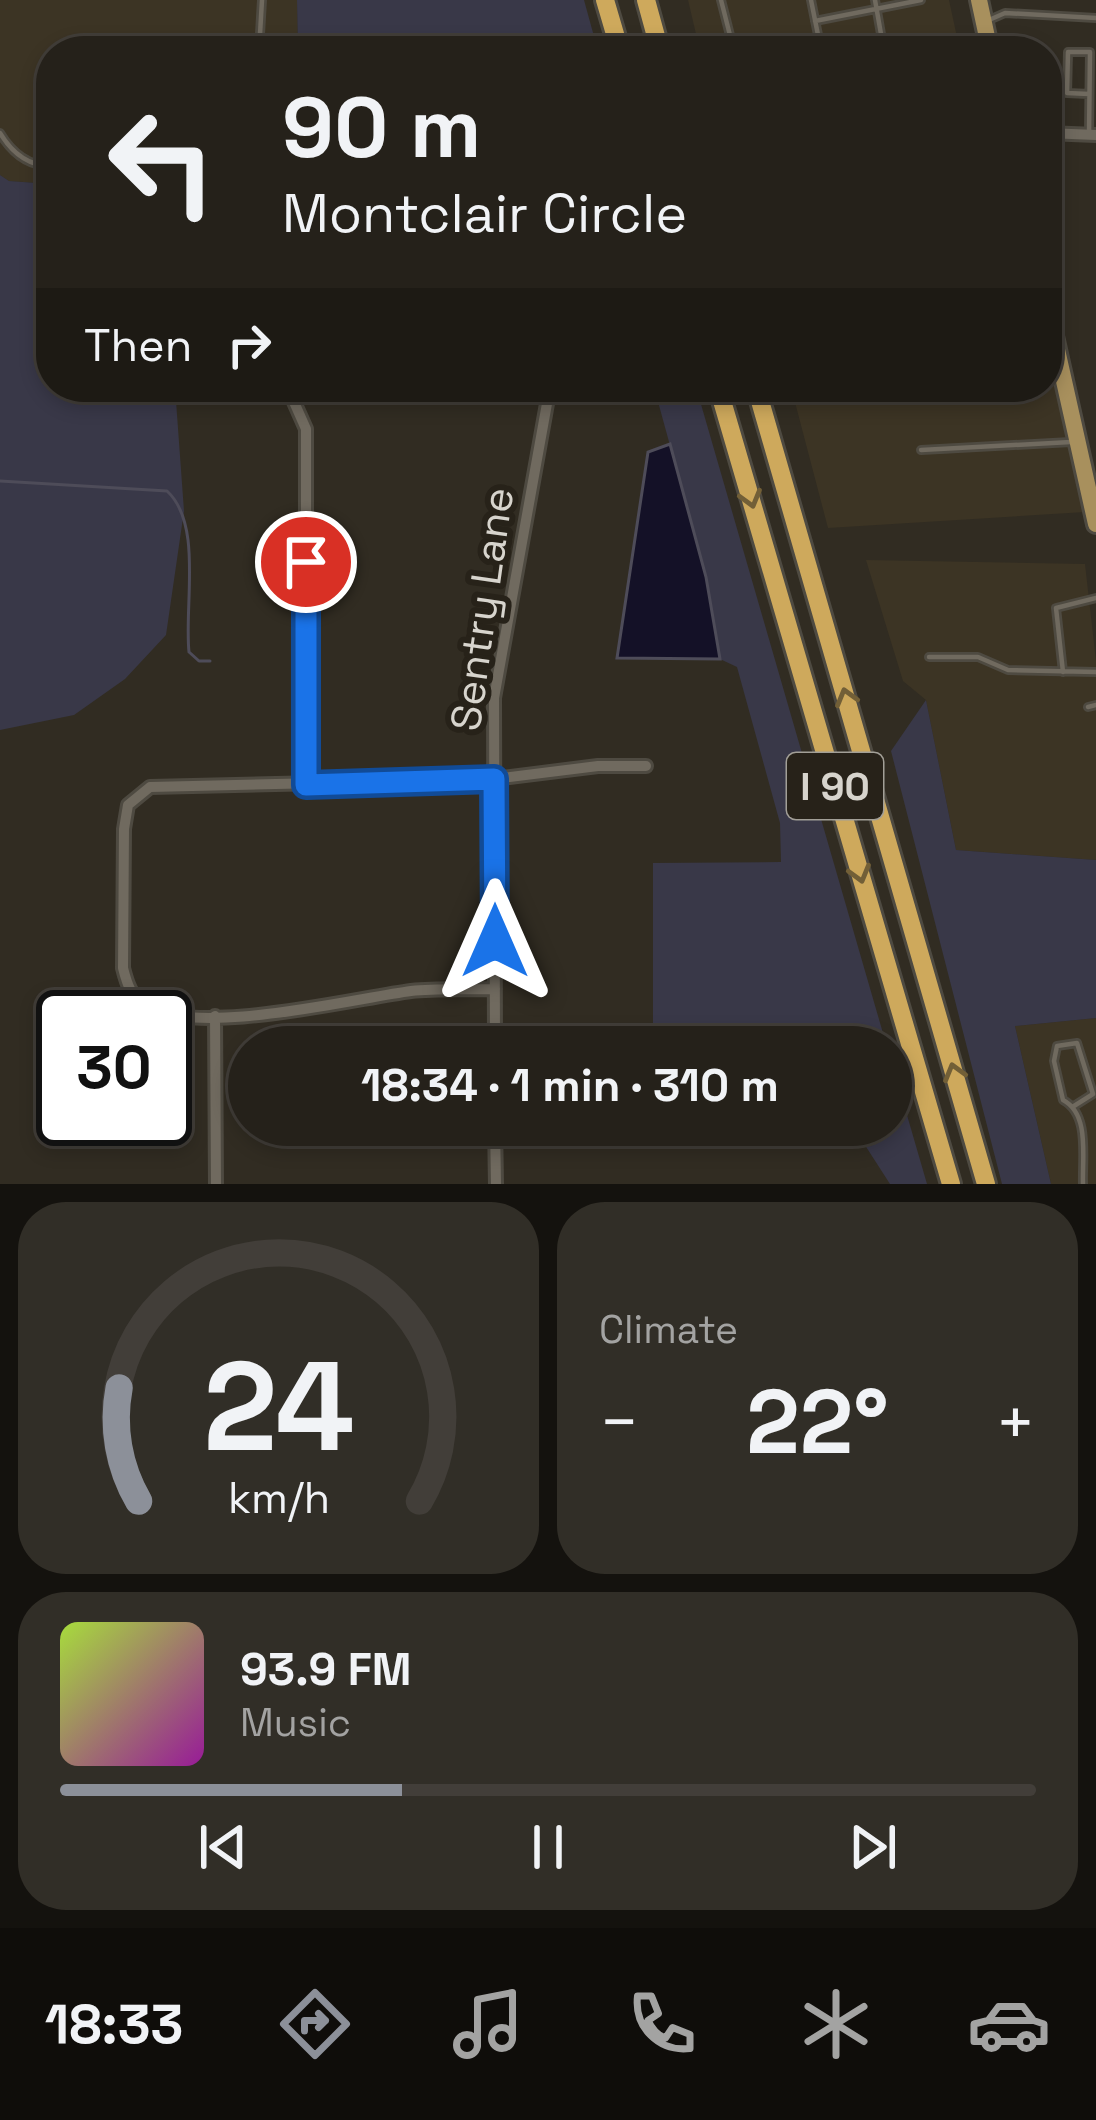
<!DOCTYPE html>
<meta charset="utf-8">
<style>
:root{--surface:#25211a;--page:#312e27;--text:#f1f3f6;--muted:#a3a3a2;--line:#423e39;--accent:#8c9099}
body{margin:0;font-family:"Space Grotesk",sans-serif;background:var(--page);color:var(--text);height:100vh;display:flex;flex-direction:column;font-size:45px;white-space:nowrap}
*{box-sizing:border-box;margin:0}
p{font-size:39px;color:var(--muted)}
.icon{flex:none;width:66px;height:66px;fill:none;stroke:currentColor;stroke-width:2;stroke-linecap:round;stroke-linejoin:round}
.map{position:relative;height:1184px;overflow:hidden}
.sheet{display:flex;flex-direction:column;gap:18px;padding:18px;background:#14120e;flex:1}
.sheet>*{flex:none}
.banner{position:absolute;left:36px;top:36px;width:1026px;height:366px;border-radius:48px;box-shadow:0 6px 18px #0003,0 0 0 3px var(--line);background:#25211a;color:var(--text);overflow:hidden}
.speed{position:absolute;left:36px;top:990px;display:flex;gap:24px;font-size:60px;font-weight:700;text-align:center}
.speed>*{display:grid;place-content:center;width:156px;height:156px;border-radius:50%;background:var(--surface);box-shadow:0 6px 18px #0003,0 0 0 3px var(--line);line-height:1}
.speed .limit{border:6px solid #111;border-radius:18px;background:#fff;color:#111}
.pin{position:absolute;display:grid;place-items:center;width:102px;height:102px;color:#fff;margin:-51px;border:6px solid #fff;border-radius:50%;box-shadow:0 3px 12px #0007}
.me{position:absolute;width:132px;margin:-66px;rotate:0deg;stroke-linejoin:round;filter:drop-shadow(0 0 9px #0008)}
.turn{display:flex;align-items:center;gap:42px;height:252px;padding:0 48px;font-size:54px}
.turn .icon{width:156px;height:156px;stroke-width:2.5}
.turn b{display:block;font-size:84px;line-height:102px}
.then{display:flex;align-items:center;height:114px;padding:0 48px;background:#0003;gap:24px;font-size:45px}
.big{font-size:90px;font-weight:600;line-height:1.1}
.sheet .widget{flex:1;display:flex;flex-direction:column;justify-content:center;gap:18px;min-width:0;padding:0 42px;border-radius:48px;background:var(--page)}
.sheet .dial{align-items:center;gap:0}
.dial svg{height:312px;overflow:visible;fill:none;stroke:var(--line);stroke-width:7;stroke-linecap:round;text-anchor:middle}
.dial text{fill:var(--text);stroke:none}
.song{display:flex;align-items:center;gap:36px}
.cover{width:144px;height:144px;border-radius:18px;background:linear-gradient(135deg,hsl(80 70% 55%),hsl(300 70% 35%))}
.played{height:12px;border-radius:6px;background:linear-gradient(90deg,var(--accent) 35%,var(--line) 35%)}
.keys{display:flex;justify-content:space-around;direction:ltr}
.heat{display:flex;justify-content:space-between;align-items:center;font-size:66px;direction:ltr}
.sheet .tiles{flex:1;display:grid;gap:18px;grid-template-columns:1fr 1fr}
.widget:last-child{grid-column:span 2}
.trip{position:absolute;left:228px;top:1026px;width:684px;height:120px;border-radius:60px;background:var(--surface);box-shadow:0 6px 18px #0003,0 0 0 3px var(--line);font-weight:600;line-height:120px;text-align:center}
.tab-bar{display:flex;height:192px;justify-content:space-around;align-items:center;background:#0f0d0a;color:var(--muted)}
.tab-bar .icon{width:84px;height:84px}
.tab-bar .active{color:var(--accent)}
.tab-bar b{font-size:54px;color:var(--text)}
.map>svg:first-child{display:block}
</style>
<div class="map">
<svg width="1096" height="1184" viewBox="0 0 1096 1184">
<rect width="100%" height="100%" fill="#312c22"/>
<!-- built -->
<path fill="#3c3424" d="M 0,0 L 297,0 L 298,51 L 51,51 L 51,184 L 9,181 L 0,175 Z
M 688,0 L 949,0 L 960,51 L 700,51 Z
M 1047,336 L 1085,512 L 828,528 L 791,387 L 1047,387 Z
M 866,560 L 1085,564 L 1096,661 L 1096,860 L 956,850 L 926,700 L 903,681 Z
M 1096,1018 L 1096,1184 L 1051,1184 L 1015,1026 Z"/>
<!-- green -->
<path fill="#393848" d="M 297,0 L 584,0 L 598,51 L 298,51 Z
M 0,175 L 9,181 L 51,184 L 51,387 L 175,387 L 184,511 L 166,635 L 125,679 L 74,715 L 0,730 Z
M 654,387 L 696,387 L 887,1047 L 653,1047 L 653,863 L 781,862 L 780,823 L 737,667 L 720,659 L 706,577 Z
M 926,700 L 956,850 L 1096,860 L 1096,1018 L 1015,1026 L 1051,1184 L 1002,1184 L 891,751 Z
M 891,1060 L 927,1184 L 890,1184 L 852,1125 L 891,1125 Z"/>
<!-- water -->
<path fill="#141127" stroke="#4e4c59" stroke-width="3" d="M 670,444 L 706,577 L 720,659 L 617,658 L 648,452 Z"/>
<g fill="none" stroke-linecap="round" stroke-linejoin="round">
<!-- stream -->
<path stroke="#4e4c59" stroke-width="3" d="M 0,481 L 167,491 C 203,524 184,605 189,652 L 199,661 L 210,661"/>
<!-- lane casing -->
<g stroke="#4e4a41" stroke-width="10">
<path id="lane" d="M 721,0 L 734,51
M 875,0 L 884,51
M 989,20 L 1005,13 L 1096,18
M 815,21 L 921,0
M 259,51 L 262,0
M 794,51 L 820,45 L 811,0
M 0,133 C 12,153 28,166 51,166
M 1089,135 L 1090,52 L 1068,52 L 1067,93 L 1089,94
M 921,450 L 1071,442
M 929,657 L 978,657 L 1008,670 L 1096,672
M 1063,672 L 1056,608 L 1096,598
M 1088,707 L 1096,705
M 1074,1106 L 1093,1094 L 1077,1043 L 1057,1046 L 1054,1061 L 1063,1100 C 1090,1114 1082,1157 1083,1184"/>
</g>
<!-- street casing -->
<g stroke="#4e4a41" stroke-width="16">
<path id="street" d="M 1047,133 L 1096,135
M 290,393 L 306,429 L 306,785
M 495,989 C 468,990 439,988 411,991 C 351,999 198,1037 146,1006 C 131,997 127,984 123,968 L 124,829 L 128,805 L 150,787 L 494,779 L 598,766 L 646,766
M 215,1016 L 216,1184
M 495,1047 L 494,698 L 548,398
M 495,1125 L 496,1184"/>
</g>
<!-- primary casing -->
<g stroke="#4e4a41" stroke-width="22">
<path id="primary" d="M 979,0 L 990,51
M 1047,305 L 1096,524"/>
</g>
<!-- highway casing -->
<g stroke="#4e4a41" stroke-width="24">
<path id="highway" d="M 605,0 L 620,51
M 646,0 L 660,51
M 718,387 L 951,1184
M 756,387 L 986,1184"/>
</g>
<!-- lane -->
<use href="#lane" stroke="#706a5f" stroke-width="4.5"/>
<!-- street -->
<use href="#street" stroke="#706a5f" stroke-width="10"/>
<!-- primary -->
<use href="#primary" stroke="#a8905d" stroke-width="16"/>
<!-- highway -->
<use href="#highway" stroke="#cea95c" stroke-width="18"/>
</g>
<!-- one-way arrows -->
<defs><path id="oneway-chevron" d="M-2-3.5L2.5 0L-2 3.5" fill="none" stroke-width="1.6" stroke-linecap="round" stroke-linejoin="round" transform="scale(3)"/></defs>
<g stroke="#725f37">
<use href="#oneway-chevron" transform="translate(751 499) rotate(74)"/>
<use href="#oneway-chevron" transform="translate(846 697) rotate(-106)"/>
<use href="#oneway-chevron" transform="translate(860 874) rotate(74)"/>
<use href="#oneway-chevron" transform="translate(954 1072) rotate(-106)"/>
</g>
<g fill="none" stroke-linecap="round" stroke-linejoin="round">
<!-- route casing -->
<g stroke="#114b97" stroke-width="30">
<path id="route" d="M 306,562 L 306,785 L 494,779 L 495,941"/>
</g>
<!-- route -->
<use href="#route" stroke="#1a73e8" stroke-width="21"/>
</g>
<g text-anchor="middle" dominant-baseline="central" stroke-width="12" stroke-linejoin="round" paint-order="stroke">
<!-- shield labels -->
<rect fill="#272219" stroke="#a29f97" stroke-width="3" x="787" y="753" width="96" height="66" rx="9"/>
<g font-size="39" font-weight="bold" fill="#d7d4cd">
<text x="835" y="786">I 90</text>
</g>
<!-- street labels -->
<g font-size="42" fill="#d7d4cd" stroke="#272219">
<text transform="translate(482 609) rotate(-82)">Sentry Lane</text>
</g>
</g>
</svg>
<div class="speed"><div class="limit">30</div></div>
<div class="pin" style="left:306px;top:562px;background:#d93025"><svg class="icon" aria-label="arrive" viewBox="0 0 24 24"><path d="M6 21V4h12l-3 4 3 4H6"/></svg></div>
<svg class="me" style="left:495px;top:941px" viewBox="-20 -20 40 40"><path d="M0-17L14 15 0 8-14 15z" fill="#1a73e8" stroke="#fff" stroke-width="4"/></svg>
<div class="trip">18:34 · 1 min · 310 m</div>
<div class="banner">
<div class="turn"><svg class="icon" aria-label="left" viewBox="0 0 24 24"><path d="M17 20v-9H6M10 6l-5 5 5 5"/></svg><div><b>90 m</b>Montclair Circle</div></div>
<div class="then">Then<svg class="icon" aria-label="right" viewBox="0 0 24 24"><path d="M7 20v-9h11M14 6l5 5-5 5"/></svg></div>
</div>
</div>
<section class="sheet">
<div class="tiles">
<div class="widget dial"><svg viewBox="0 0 100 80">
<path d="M14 69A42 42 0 1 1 86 69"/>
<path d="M14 69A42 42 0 0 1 9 40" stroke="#8c9099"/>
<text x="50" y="56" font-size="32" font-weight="700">24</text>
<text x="50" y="72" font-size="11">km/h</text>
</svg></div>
<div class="widget"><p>Climate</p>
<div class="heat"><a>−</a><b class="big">22°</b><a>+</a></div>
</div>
<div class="widget">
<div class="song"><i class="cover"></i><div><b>93.9 FM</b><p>Music</p></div></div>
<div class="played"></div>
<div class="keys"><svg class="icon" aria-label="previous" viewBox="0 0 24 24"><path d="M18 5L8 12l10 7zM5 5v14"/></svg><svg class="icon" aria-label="pause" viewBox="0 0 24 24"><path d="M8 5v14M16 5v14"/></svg><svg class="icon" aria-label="next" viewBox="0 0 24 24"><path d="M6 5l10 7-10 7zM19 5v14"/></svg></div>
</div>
</div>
</section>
<nav class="tab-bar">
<b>18:33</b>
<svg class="icon active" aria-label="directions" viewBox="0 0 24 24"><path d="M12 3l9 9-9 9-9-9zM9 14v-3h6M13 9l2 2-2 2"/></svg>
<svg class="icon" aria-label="music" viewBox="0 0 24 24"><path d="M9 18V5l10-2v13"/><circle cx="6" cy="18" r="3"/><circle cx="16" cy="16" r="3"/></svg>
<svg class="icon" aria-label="phone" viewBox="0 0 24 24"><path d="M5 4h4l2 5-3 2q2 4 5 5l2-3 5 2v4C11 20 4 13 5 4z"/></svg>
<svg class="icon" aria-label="climate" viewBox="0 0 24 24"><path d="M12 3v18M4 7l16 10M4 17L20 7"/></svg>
<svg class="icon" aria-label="car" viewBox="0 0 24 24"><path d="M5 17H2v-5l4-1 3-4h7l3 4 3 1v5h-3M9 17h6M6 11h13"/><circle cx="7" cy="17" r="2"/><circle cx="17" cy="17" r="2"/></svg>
</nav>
